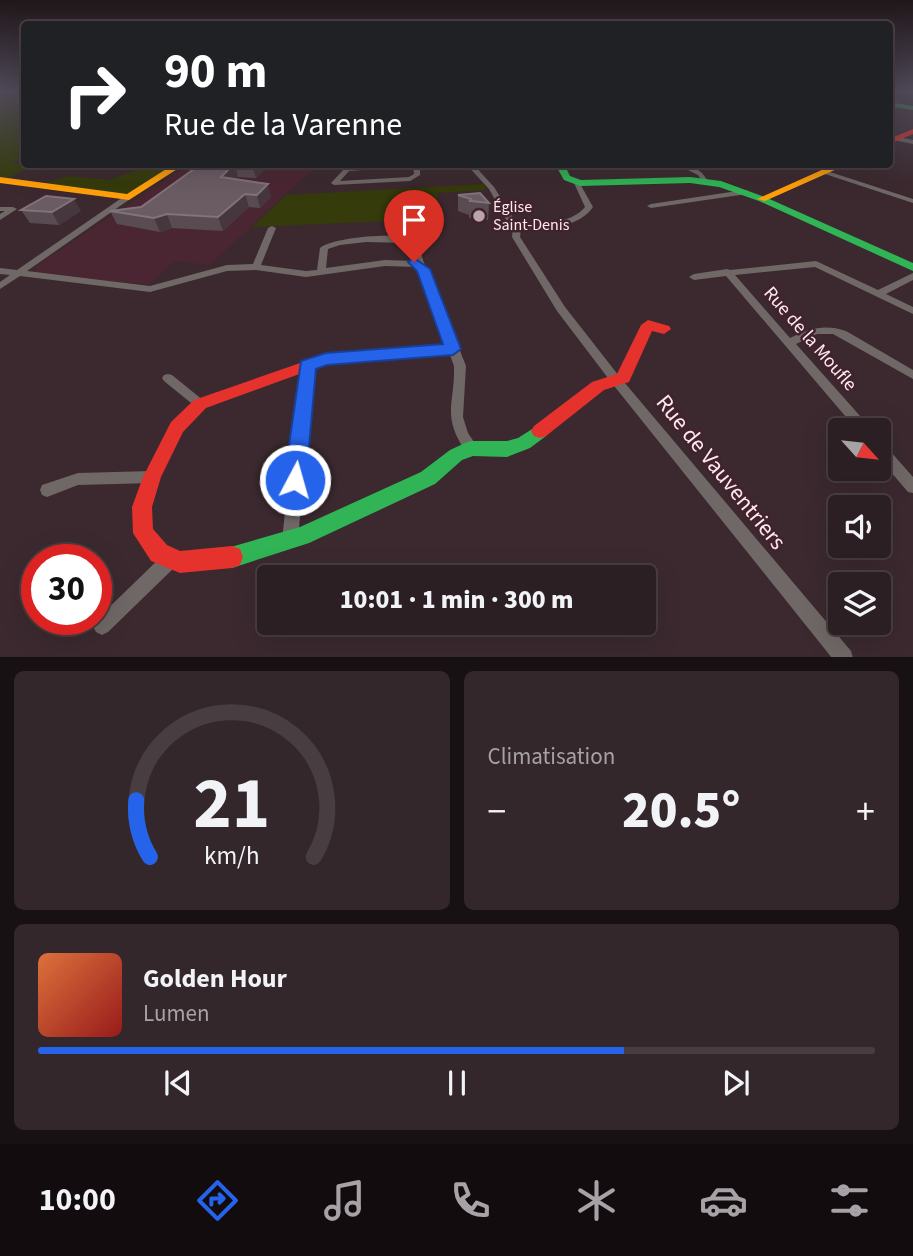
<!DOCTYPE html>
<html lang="fr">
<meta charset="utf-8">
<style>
:root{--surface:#2c1f23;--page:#34272b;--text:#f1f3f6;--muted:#a6a2a6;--line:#483d41;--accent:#2563eb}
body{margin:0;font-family:"Source Sans 3",sans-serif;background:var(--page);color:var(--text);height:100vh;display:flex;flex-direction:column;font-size:26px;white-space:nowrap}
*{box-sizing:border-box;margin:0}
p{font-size:23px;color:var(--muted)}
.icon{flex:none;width:38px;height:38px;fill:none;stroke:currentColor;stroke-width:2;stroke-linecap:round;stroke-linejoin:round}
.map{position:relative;height:657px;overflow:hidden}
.side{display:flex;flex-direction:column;gap:14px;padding:14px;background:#181113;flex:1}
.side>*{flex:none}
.guide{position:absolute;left:21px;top:21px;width:872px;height:147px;border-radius:7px;box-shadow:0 7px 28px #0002,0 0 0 2px var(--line);background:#202124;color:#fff;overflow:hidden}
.needle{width:46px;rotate:117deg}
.fabs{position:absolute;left:828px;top:418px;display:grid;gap:14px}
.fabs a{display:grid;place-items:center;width:63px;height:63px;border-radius:7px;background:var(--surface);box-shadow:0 7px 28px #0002,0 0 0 2px var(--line);font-size:35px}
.speed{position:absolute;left:21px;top:544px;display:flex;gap:14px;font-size:35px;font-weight:700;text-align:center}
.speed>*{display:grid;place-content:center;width:91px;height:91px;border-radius:50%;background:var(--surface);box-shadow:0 7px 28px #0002,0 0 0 2px var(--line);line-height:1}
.speed .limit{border:10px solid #d22;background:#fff;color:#111}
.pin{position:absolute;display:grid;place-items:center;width:60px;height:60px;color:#fff;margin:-72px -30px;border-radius:50% 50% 50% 0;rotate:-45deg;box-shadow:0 0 7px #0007}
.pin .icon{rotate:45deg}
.me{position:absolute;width:77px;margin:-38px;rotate:6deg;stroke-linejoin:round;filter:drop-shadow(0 0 5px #0008)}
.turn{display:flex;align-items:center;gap:24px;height:147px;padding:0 28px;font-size:32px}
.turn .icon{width:91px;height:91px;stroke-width:2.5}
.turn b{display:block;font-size:49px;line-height:60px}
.big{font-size:52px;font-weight:800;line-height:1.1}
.side .widget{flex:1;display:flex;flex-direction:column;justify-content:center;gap:10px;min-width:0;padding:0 24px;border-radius:10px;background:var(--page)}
.side .dial{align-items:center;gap:0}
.dial svg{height:182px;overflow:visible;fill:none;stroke:var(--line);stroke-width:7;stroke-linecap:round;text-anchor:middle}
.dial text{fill:var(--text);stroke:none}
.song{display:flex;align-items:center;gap:21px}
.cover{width:84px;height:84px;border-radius:10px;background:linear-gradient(135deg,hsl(20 70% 55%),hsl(0 70% 35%))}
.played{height:7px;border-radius:4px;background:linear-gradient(90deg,var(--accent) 70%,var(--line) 70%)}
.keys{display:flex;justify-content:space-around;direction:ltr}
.heat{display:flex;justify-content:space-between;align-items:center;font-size:38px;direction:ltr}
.side .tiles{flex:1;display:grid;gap:14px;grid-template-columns:1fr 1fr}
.widget:last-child{grid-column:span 2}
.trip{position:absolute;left:257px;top:565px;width:399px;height:70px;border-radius:7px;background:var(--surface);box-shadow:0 7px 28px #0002,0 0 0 2px var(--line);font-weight:800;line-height:70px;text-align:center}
.tabs{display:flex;height:112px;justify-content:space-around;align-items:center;background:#120c0e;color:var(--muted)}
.tabs .icon{width:49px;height:49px}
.tabs .on{color:var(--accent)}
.tabs b{font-size:32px;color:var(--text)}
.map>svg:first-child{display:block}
</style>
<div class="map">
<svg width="913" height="658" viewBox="0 0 913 658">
<rect width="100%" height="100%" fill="#3b292f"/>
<!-- built -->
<path fill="#4a2632" d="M 188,165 L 317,165 L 210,265 L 175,261 L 148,285 L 36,273 L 36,266 Z"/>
<!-- green -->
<path fill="#353b0b" d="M 0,91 L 24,91 L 24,158 L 12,163 L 31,166 L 7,178 L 0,177 Z
M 150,165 L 176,165 L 130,193 L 119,194 L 44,184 L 68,176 L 110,180 Z
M 484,184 L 486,190 L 437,193 L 439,206 L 432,219 L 252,227 L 286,195 Z"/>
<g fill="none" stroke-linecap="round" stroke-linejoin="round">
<!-- street -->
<path fill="#6f6866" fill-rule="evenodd" d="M 889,135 L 913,140 L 913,144 L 889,139 Z
M 383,164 L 420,164 L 420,175 L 410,181 L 334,185 L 331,183 L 345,168 ZM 413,166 L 414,174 L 409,177 L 340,181 L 349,171 Z
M 466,164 L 473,164 L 494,187 L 517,224 C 538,226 571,224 585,207 L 574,183 L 579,182 L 593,207 C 579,228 544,230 521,229 L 520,237 L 565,307 L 619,376 L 851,651 L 853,658 L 832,658 L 611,382 L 557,311 L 512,237 L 513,227 L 509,225 L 489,189 Z
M 676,164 C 688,164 702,169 707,180 L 702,181 L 698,175 Z
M 827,171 L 913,199 L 913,203 L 825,174 L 824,173 Z
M 744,190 L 747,190 L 747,194 L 651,208 L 647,206 L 651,204 Z
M 126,195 L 133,197 L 27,271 L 150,286 L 227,265 L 253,264 L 268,228 L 272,226 L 276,228 L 261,265 L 306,271 L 317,270 L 320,248 C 333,237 398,232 414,239 C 422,243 420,261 428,269 L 466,366 L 463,417 L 468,433 L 478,448 L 476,452 L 471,454 L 466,452 C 441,415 455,405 454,366 L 419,270 L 416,267 L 385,266 L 306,277 L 256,270 L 227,271 L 150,292 L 20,276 L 0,289 L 0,282 L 10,275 L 0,274 L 0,268 L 17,270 ZM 366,242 L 409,243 L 411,245 L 413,261 L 385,260 L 326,268 L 328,249 L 340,245 Z
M 0,207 L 13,207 L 17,209 L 0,220 L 0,214 L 5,211 L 0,211 Z
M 816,261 L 878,290 L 913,273 L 913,280 L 886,294 L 913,307 L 913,314 L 815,267 L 735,275 L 790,338 C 810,328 825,324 846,331 L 913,370 L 913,379 L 833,334 L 817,334 L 796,344 L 869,426 L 870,430 L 857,430 L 726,276 L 694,280 L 689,277 L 694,274 L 727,269 L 730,270 Z
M 307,361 L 311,362 L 313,365 L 298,540 L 296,545 L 290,548 L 284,545 L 282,540 L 301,365 L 303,362 Z
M 168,374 L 172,375 L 204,401 L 206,404 L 204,407 L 200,409 L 196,407 L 164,381 L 162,378 L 164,375 Z
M 878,442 L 883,443 L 913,477 L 913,493 L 908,492 L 878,457 Z
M 152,471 L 157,473 L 159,477 L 157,481 L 152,483 L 78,485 L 47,497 L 42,495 L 40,490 L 42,485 L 78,473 Z
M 170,552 L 176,554 L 178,560 L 176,566 L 108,632 L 102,635 L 96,632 L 93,626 L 96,620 L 164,554 Z"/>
<!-- fast -->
<path fill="#30b455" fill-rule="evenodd" d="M 889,102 L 913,106 L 913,110 L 889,106 Z
M 555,164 L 564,164 L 570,176 L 581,180 L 690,177 L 721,181 L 765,197 L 913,263 L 913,271 L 759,201 L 719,187 L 690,183 L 580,186 L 564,180 Z
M 540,424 L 546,426 L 549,431 L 546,436 L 530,448 L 507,457 L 473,456 L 462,460 L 435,484 L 309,543 L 232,568 L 224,565 L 221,557 L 224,549 L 300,527 L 421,472 L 450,450 L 465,443 L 471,441 L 507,441 L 518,438 Z"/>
<!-- slow -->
<path fill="#ff9f0a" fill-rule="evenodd" d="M 174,164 L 185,164 L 129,200 L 0,183 L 0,177 L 127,194 Z
M 835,164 L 848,164 L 765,201 L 757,199 Z"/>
<!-- jam -->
<path fill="#e5322d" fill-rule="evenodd" d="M 913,129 L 913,134 L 889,144 L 889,139 Z
M 648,320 L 669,326 L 671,329 L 664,334 L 652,331 L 629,382 L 604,390 L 546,436 L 540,438 L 534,436 L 531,431 L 534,426 L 592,382 L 617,374 L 641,325 Z
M 453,344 L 460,349 L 458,353 L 327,364 L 206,408 L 183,432 L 161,477 L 152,507 L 153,529 L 167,545 L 180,551 L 232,546 L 240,549 L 243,557 L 240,565 L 232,568 L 180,573 L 151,561 L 133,533 L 132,507 L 143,477 L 171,422 L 194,400 L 326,354 Z"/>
</g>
<!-- wall -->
<path fill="#594b52" d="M 201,164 L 271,164 L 256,178 L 238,177 L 235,179 L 271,197 L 260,208 L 249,207 L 223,231 L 172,228 L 160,232 L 117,224 L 110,211 L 141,207 Z
M 458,195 L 489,203 L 488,220 L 469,218 L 469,215 L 458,211 Z
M 21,210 L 81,211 L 59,225 L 30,223 Z"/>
<!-- shaded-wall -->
<path fill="#46363d" d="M 235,164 L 238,177 L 225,190 L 221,177 Z
M 254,164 L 271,164 L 256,178 L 252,166 Z
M 268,184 L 271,197 L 260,208 L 257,195 Z
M 245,194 L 249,207 L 223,231 L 218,217 Z
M 74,199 L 81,211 L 59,225 L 52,212 Z
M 167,214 L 172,228 L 160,232 L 154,218 Z"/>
<!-- building -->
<path fill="#6b5c63" stroke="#827279" stroke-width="2" d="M 201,164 L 234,164 L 221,177 L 268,184 L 257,195 L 245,194 L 218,217 L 167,214 L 154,218 L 110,211 L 141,207 Z
M 480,193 L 489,203 L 470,201 L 471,199 L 458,195 Z
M 46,196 L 74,199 L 52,212 L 21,210 Z"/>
<!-- sky -->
<linearGradient id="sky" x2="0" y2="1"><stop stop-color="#20171a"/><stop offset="0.5" stop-color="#4f4958"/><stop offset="1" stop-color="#4f4958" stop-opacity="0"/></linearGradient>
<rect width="913" height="183" fill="url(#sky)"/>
<!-- route -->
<path fill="#2563eb" stroke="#184099" stroke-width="2" d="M 414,258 L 430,269 L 461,349 L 453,355 L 327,365 L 316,369 L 306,480 L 302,487 L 295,490 L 287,487 L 284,480 L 301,361 L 326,353 L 443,344 L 417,271 L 408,262 Z"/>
<!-- markers -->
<circle fill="#b8a6ac" stroke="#42222d" stroke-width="2.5" cx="479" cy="216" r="7"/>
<g text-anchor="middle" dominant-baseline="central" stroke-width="5" stroke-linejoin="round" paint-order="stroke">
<!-- far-poi labels -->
<g font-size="16" fill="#fceaef" stroke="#42222d" text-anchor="start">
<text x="493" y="207">Église<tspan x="493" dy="18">Saint-Denis</tspan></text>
</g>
<!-- street labels -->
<g font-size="19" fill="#fceaef" stroke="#42222d">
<text transform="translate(810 339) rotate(49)">Rue de la Moufle</text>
</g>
<!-- near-street labels -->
<g font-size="23" fill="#fceaef" stroke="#42222d">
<text transform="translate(721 472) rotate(51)">Rue de Vauventriers</text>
</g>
</g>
</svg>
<div class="fabs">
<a><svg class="needle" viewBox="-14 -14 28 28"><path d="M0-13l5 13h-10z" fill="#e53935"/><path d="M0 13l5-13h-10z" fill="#a6a2a6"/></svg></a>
<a><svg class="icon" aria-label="sound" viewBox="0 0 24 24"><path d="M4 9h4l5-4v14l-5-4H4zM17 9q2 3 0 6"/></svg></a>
<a><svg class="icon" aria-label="layers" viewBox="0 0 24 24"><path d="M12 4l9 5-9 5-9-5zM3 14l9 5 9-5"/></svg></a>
</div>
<div class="speed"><div class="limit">30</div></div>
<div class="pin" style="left:414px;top:262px;background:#d93025"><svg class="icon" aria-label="arrive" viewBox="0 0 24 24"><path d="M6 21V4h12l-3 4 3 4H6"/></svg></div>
<svg class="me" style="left:295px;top:480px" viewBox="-20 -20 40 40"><circle r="17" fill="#2563eb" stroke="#fff" stroke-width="3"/><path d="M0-11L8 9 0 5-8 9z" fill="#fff"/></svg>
<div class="trip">10:01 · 1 min · 300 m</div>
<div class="guide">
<div class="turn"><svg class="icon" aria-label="right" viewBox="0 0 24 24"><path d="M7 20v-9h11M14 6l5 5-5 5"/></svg><div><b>90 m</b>Rue de la Varenne</div></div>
</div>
</div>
<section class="side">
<div class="tiles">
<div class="widget dial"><svg viewBox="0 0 100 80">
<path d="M14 69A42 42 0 1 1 86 69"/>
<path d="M14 69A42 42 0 0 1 8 44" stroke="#2563eb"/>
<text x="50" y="56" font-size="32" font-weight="700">21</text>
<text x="50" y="72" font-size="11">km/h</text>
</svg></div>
<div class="widget"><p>Climatisation</p>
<div class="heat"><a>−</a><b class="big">20.5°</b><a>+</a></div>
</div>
<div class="widget">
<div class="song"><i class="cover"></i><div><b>Golden Hour</b><p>Lumen</p></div></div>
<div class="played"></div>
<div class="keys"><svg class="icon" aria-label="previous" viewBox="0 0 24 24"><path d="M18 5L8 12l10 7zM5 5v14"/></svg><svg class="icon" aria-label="pause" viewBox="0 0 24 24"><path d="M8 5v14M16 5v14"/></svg><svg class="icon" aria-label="next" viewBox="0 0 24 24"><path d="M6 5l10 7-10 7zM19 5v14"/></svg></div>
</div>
</div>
</section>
<nav class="tabs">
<b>10:00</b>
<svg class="icon on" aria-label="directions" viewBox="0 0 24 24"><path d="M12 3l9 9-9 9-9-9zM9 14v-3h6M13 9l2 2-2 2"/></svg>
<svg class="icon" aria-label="music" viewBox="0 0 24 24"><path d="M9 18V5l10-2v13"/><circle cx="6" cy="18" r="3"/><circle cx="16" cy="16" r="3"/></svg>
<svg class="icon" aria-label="phone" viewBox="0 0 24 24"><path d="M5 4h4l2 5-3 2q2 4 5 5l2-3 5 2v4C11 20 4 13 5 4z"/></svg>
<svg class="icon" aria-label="climate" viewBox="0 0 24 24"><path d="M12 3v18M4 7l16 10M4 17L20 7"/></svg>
<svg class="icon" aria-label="car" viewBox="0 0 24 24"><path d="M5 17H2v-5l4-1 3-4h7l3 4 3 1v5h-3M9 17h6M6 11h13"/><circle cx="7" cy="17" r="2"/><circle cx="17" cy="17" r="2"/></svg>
<svg class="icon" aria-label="filters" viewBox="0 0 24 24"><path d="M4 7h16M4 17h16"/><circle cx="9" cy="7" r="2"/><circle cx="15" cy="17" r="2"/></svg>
</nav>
